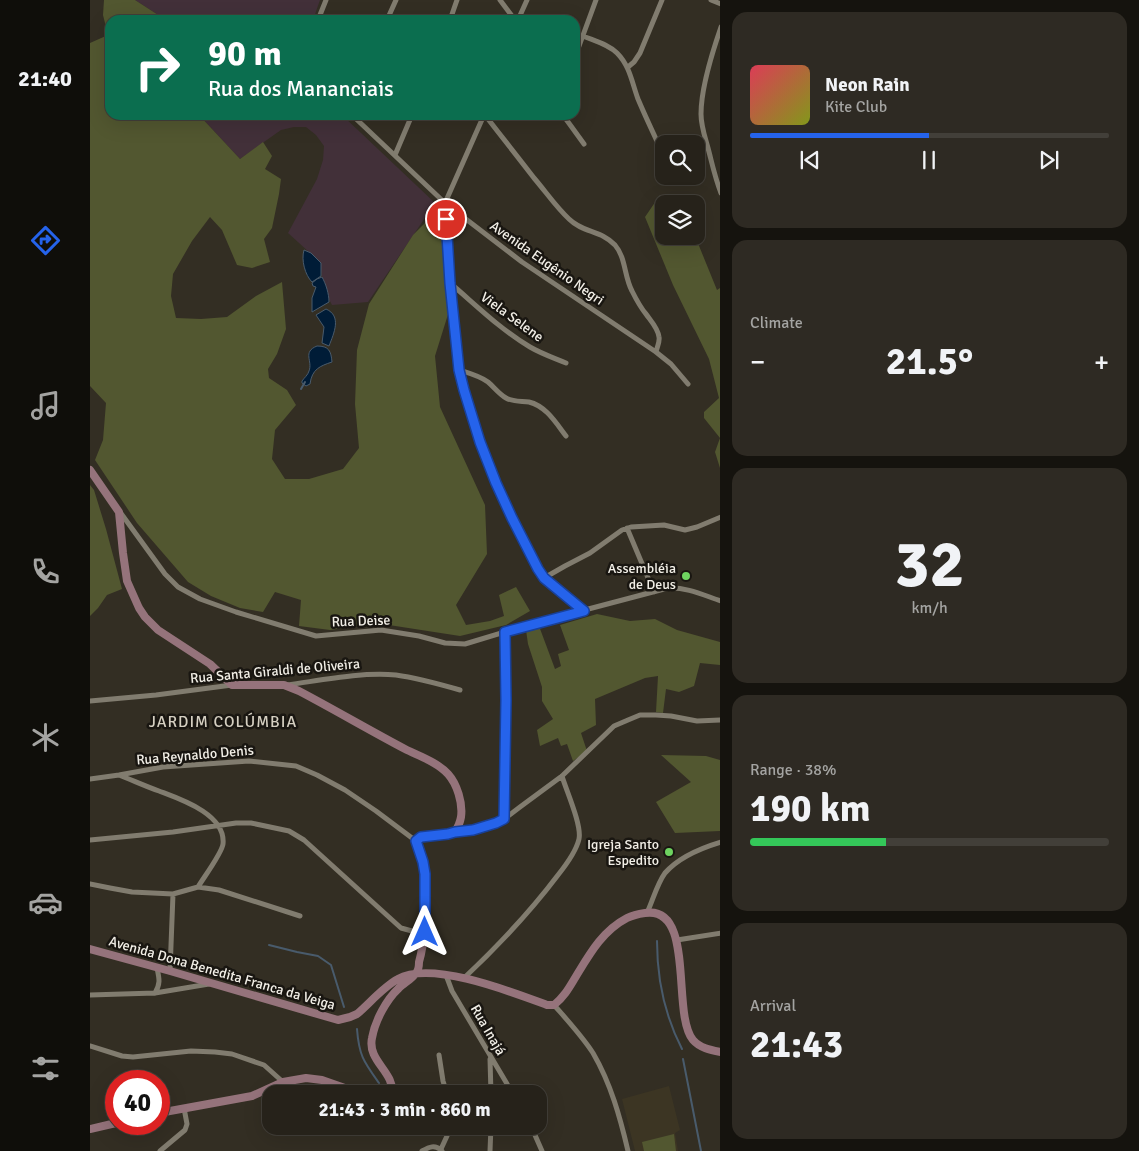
<!DOCTYPE html>
<meta charset="utf-8">
<style>
:root{--surface:#26221a;--page:#2e2a23;--text:#f1f3f6;--muted:#a4a4a2;--line:#423f39;--accent:#2563eb}
body{margin:0;font-family:Signika,sans-serif;background:var(--page);color:var(--text);height:100vh;display:flex;flex-direction:column;font-size:19px;white-space:nowrap}
*{box-sizing:border-box;margin:0}
p{font-size:16px;color:var(--muted)}
.icon{flex:none;width:28px;height:28px;fill:none;stroke:currentColor;stroke-width:2;stroke-linecap:round;stroke-linejoin:round}
.map{position:relative;flex:1;overflow:hidden}
.details{display:flex;flex-direction:column;gap:12px;padding:12px;background:#15130e;width:419px}
.details>*{flex:none}
.top-card{position:absolute;left:15px;top:15px;width:475px;height:105px;border-radius:15px;box-shadow:0 5px 20px #0002,0 0 0 1px var(--line);background:#0b6e4f;color:#fff;overflow:hidden}
.tools{position:absolute;left:565px;top:135px;display:grid;gap:10px}
.tools a{display:grid;place-items:center;width:50px;height:50px;border-radius:10px;background:var(--surface);box-shadow:0 5px 20px #0002,0 0 0 1px var(--line);font-size:25px}
.speed{position:absolute;left:15px;top:1070px;display:flex;gap:10px;font-size:25px;font-weight:700;text-align:center}
.speed>*{display:grid;place-content:center;width:65px;height:65px;border-radius:50%;background:var(--surface);box-shadow:0 5px 20px #0002,0 0 0 1px var(--line);line-height:1}
.speed .limit{border:8px solid #d22;background:#fff;color:#111}
.pin{position:absolute;display:grid;place-items:center;width:42px;height:42px;color:#fff;margin:-21px;border:2px solid #fff;border-radius:50%;box-shadow:0 1px 5px #0007}
.me{position:absolute;width:55px;margin:-28px;rotate:0deg;stroke-linejoin:round;filter:drop-shadow(0 0 4px #0008)}
.turn{display:flex;align-items:center;gap:18px;height:105px;padding:0 20px;font-size:22px}
.turn .icon{width:65px;height:65px;stroke-width:2.5}
.turn b{display:block;font-size:35px;line-height:42px}
.big{font-size:38px;font-weight:700;line-height:1.1}
.details .widget{flex:1;display:flex;flex-direction:column;justify-content:center;gap:8px;min-width:0;padding:0 18px;border-radius:15px;background:var(--page)}
.details .dial{align-items:center;gap:0}
.dial b{font-size:65px;line-height:1}
.song{display:flex;align-items:center;gap:15px}
.cover{width:60px;height:60px;border-radius:8px;background:linear-gradient(135deg,hsl(350 70% 55%),hsl(70 70% 35%))}
.played{height:5px;border-radius:2px;background:linear-gradient(90deg,var(--accent) 50%,var(--line) 50%)}
.keys{display:flex;justify-content:space-around;direction:ltr}
.heat{display:flex;justify-content:space-between;align-items:center;font-size:28px;direction:ltr}
.charge{height:8px;border-radius:4px;background:linear-gradient(90deg,#34c759 38%,var(--line) 0)}
.trip{position:absolute;left:172px;top:1085px;width:285px;height:50px;border-radius:15px;background:var(--surface);box-shadow:0 5px 20px #0002,0 0 0 1px var(--line);font-weight:700;line-height:50px;text-align:center}
main{display:flex;flex:1;min-height:0}
.menu{display:flex;flex-direction:column;width:90px;justify-content:space-around;align-items:center;background:#0f0e0a;color:var(--muted)}
.menu .icon{width:35px;height:35px}
.menu .on{color:var(--accent)}
.menu b{font-size:22px;color:var(--text)}
.map>svg:first-child{display:block}
</style>
<main>
<nav class="menu">
<b>21:40</b>
<svg class="icon on" aria-label="directions" viewBox="0 0 24 24"><path d="M12 3l9 9-9 9-9-9zM9 14v-3h6M13 9l2 2-2 2"/></svg>
<svg class="icon" aria-label="music" viewBox="0 0 24 24"><path d="M9 18V5l10-2v13"/><circle cx="6" cy="18" r="3"/><circle cx="16" cy="16" r="3"/></svg>
<svg class="icon" aria-label="phone" viewBox="0 0 24 24"><path d="M5 4h4l2 5-3 2q2 4 5 5l2-3 5 2v4C11 20 4 13 5 4z"/></svg>
<svg class="icon" aria-label="climate" viewBox="0 0 24 24"><path d="M12 3v18M4 7l16 10M4 17L20 7"/></svg>
<svg class="icon" aria-label="car" viewBox="0 0 24 24"><path d="M5 17H2v-5l4-1 3-4h7l3 4 3 1v5h-3M9 17h6M6 11h13"/><circle cx="7" cy="17" r="2"/><circle cx="17" cy="17" r="2"/></svg>
<svg class="icon" aria-label="filters" viewBox="0 0 24 24"><path d="M4 7h16M4 17h16"/><circle cx="9" cy="7" r="2"/><circle cx="15" cy="17" r="2"/></svg>
</nav>
<div class="map">
<svg width="631" height="1151" viewBox="0 0 631 1151">
<rect width="100%" height="100%" fill="#332e23"/>
<!-- industrial -->
<path fill="#423039" d="M 45,0 L 230,0 L 223,20 L 76,20 Z
M 109,115 L 252,115 L 345,203 L 278,302 L 242,305 L 236,293 L 232,276 L 230,262 L 198,233 L 227,179 L 233,160 L 234,146 L 226,135 L 216,127 L 204,127 L 191,130 L 150,159 Z"/>
<!-- built -->
<path fill="#3c3523" d="M 579,1086 L 590,1130 L 585,1133 L 588,1151 L 545,1151 L 532,1099 Z"/>
<!-- green -->
<path fill="#525730" d="M 14,0 L 45,0 L 76,20 L 20,20 L 20,115 L 109,115 L 150,159 L 173,142 L 182,156 L 175,169 L 191,179 L 189,194 L 182,228 L 174,239 L 180,262 L 162,268 L 147,265 L 132,230 L 120,217 L 102,241 L 83,274 L 81,296 L 86,318 L 111,319 L 137,317 L 166,296 L 192,282 L 196,329 L 187,354 L 178,369 L 179,378 L 197,390 L 206,405 L 185,430 L 182,459 L 195,479 L 219,479 L 253,469 L 269,448 L 265,404 L 267,350 L 279,304 L 323,235 L 348,210 L 355,218 L 360,308 L 345,356 L 350,407 L 395,505 L 397,554 L 366,605 L 376,625 L 400,621 L 414,616 L 409,595 L 426,587 L 440,611 L 416,625 L 370,636 L 286,623 L 240,630 L 209,626 L 211,600 L 185,592 L 173,612 L 150,608 L 121,596 L 98,582 L 47,523 L 5,460 L 13,440 L 16,403 L 0,386 L 0,43 L 18,35 L 13,15 Z
M 570,195 L 582,204 L 574,204 L 574,236 L 605,236 L 627,290 L 630,288 L 630,468 L 625,452 L 630,438 L 614,418 L 614,412 L 629,398 L 619,359 L 583,285 L 555,217 Z
M 0,485 L 4,490 L 16,529 L 32,589 L 17,595 L 8,608 L 0,616 Z
M 507,614 L 540,621 L 565,619 L 587,630 L 630,642 L 630,665 L 610,663 L 604,686 L 589,692 L 576,689 L 573,713 L 566,712 L 568,676 L 555,678 L 505,699 L 506,725 L 491,733 L 497,751 L 483,761 L 477,744 L 471,746 L 468,738 L 450,746 L 447,730 L 463,719 L 452,701 L 452,687 L 438,644 L 436,630 L 449,626 L 465,669 L 471,666 L 468,654 L 479,650 L 470,625 Z
M 571,755 L 616,756 L 630,760 L 630,831 L 585,833 L 566,802 L 601,782 Z
M 584,1134 L 586,1151 L 554,1151 L 552,1142 Z"/>
<!-- water -->
<path fill="#001c37" stroke="#495b6c" d="M 214,250 L 221,253 L 231,263 L 231,276 L 222,282 C 215,275 211,260 214,250 Z
M 232,277 C 236,284 239,294 239,302 L 222,312 L 222,298 L 226,287 L 223,286 L 222,283 L 227,279 Z
M 236,309 C 252,316 244,333 239,346 L 232,343 L 234,327 L 226,315 Z
M 227,346 C 239,346 241,351 242,362 C 230,366 222,369 220,384 L 216,386 L 212,383 L 212,381 C 214,378 218,375 219,371 C 223,361 212,352 227,346 Z"/>
<g fill="none" stroke-linecap="round" stroke-linejoin="round">
<!-- stream -->
<path stroke="#495b6c" stroke-width="2" d="M 211,389 L 215,382
M 567,941 C 567,978 575,1016 592,1049
M 179,945 L 207,952 L 228,956 L 241,965 L 254,1007
M 267,1029 C 269,1056 274,1062 289,1083
M 593,1059 L 611,1151"/>
<!-- street -->
<path stroke="#817c6f" stroke-width="5" d="M 410,0 L 425,20
M 621,0 L 631,4
M 228,20 L 236,0
M 297,20 L 306,0
M 360,20 L 367,0
M 428,20 L 437,0
M 631,27 C 622,53 611,87 611,114 C 611,126 615,137 618,148 C 622,163 625,178 631,193
M 493,36 C 505,41 518,44 527,53 C 540,66 542,83 548,99 C 556,118 565,137 574,156
M 485,57 L 506,0
M 538,67 L 544,62 L 550,53 L 572,0
M 262,115 L 355,203 L 432,262 L 566,352 L 581,364 L 598,384
M 394,115 L 355,203 L 360,283 L 369,370 L 390,442 L 413,501 L 442,558 L 454,578 L 494,611
M 395,115 C 411,136 428,157 444,178 C 456,192 466,207 479,219 C 493,233 511,230 525,245 C 536,258 534,276 542,291 C 546,299 550,307 556,314 C 561,321 568,328 569,337 C 570,342 567,347 566,352
M 473,115 L 494,144
M 305,155 L 322,115
M 583,176 L 585,182
M 360,283 C 386,305 411,330 440,347 C 452,354 464,358 476,363
M 369,370 C 379,373 390,376 398,382 C 404,387 409,394 416,398 C 423,402 431,401 439,402 C 456,406 466,423 476,436
M 30,512 L 75,574 L 88,587 L 110,599 L 146,612 L 226,636 L 291,630 L 329,636 L 355,643 L 375,644 L 434,626 L 578,588 C 597,587 613,595 631,601
M 537,528 L 564,592
M 454,578 L 475,566 L 500,553 L 532,530 L 541,527 L 574,525 L 595,530 L 607,527 L 631,517
M 197,685 C 233,680 270,672 306,675 C 328,678 349,684 370,690
M 0,701 L 66,695 L 142,685
M 29,775 C 42,780 55,786 69,791 C 90,799 136,814 133,844 C 132,853 114,877 108,887
M 0,779 L 29,775 L 73,767 L 159,761 L 206,766 L 227,775 L 255,790 L 286,811 L 326,841
M 414,819 L 416,700 L 415,632
M 365,832 L 383,830 L 396,827 L 414,819 L 430,807 L 472,776 L 524,726 L 538,720 L 550,715 L 566,715 L 581,716 L 607,721 L 631,720
M 0,840 L 83,832 L 146,823 L 161,823 L 199,831 L 214,840 L 311,928 L 322,931 L 335,932
M 0,884 L 20,888 L 42,892 L 83,894 L 108,887 L 129,890 L 210,916
M 557,913 C 563,900 567,884 575,873 C 588,858 611,848 631,842
M 587,940 L 631,933
M 80,971 L 83,894
M 356,975 L 362,991 L 423,1094
M 374,978 C 408,946 440,912 468,875 C 476,865 486,852 489,839 C 492,825 476,790 472,776
M 65,993 C 71,983 69,978 67,968
M 0,995 L 65,993 L 119,984
M 464,1005 C 478,1021 492,1036 503,1053 C 521,1084 530,1117 538,1151
M 0,1046 L 32,1056 L 43,1057 L 101,1051 L 125,1052 L 142,1054 L 174,1065 L 193,1082
M 349,1055 L 353,1081 L 357,1094
M 400,1059 L 401,1094
M 441,1126 L 452,1151
M 351,1149 L 357,1136 L 359,1126
M 70,1151 L 95,1130 L 97,1124 L 94,1108
M 332,1151 C 339,1147 345,1144 352,1151
M 400,1151 L 401,1126"/>
<!-- secondary -->
<path stroke="#95737b" stroke-width="8" d="M 0,470 L 29,512 L 33,553 L 37,581 L 49,608 L 55,617 L 68,630 L 120,664 L 142,685 L 194,685 L 209,691 C 245,710 279,730 315,749 C 329,756 347,762 358,774 C 367,784 373,803 371,817 C 370,823 368,827 365,832 L 358,834 L 331,837 L 328,838 L 326,841 C 327,852 334,862 335,874 C 335,882 334,890 335,897 C 335,919 335,941 329,962 C 329,965 328,971 326,973 C 322,979 314,983 309,988 C 296,1000 285,1021 282,1038 C 277,1061 305,1072 302,1094
M 0,949 L 80,971 L 248,1020 L 260,1017 L 267,1014 C 280,1003 293,987 308,979 C 341,960 422,992 457,1005 L 464,1005 C 474,997 479,988 485,978 C 499,955 512,931 537,918 C 543,915 548,914 555,913 C 606,905 581,1014 603,1040 C 610,1048 620,1050 631,1052
M 69,1113 L 162,1096 L 193,1082 L 216,1078 L 232,1080 L 272,1094
M 0,1129 L 26,1123"/>
</g>
<g fill="none" stroke-linecap="round" stroke-linejoin="round">
<!-- route casing -->
<g stroke="#184099" stroke-width="12">
<path id="route" d="M 335,932 L 335,874 L 333,862 L 326,841 L 331,837 L 358,834 L 365,832 L 383,830 L 406,823 L 414,819 L 416,700 L 415,632 L 494,611 L 454,578 L 448,569 L 422,518 L 406,483 L 390,442 L 374,390 L 369,370 L 360,283 L 356,219"/>
</g>
<!-- route -->
<use href="#route" stroke="#2563eb" stroke-width="9"/>
</g>
<!-- markers -->
<g fill="#6ed360" stroke="#191611" stroke-width="2">
<circle cx="596" cy="576" r="5"/>
<circle cx="579" cy="852" r="5"/>
</g>
<g text-anchor="middle" dominant-baseline="central" stroke-width="5" stroke-linejoin="round" paint-order="stroke">
<!-- street labels -->
<g font-size="14" fill="#f2efe7" stroke="#191611">
<text transform="translate(457 263) rotate(35)">Avenida Eugênio Negri</text>
<text transform="translate(422 317) rotate(36)">Viela Selene</text>
<text transform="translate(271 621) rotate(-2)">Rua Deise</text>
<text transform="translate(185 671) rotate(-5)">Rua Santa Giraldi de Oliveira</text>
<text transform="translate(105 755) rotate(-5)">Rua Reynaldo Denis</text>
<text transform="translate(132 973) rotate(16)">Avenida Dona Benedita Franca da Veiga</text>
<text transform="translate(398 1030) rotate(60)">Rua Inajá</text>
</g>
<!-- poi labels -->
<g font-size="14" fill="#f2efe7" stroke="#191611" text-anchor="end">
<text x="586" y="568">Assembléia<tspan x="586" dy="16">de Deus</tspan></text>
<text x="569" y="844">Igreja Santo<tspan x="569" dy="16">Espedito</tspan></text>
</g>
<!-- quarter labels -->
<g font-size="16" letter-spacing="1" fill="#d5cfc1" stroke="#191611">
<text x="133" y="722">JARDIM COLÚMBIA</text>
</g>
</g>
</svg>
<div class="tools">
<a><svg class="icon" aria-label="search" viewBox="0 0 24 24"><circle cx="10" cy="10" r="6"/><path d="M15 15l6 6"/></svg></a>
<a><svg class="icon" aria-label="layers" viewBox="0 0 24 24"><path d="M12 4l9 5-9 5-9-5zM3 14l9 5 9-5"/></svg></a>
</div>
<div class="speed"><div class="limit">40</div></div>
<div class="pin" style="left:356px;top:219px;background:#d93025"><svg class="icon" aria-label="arrive" viewBox="0 0 24 24"><path d="M6 21V4h12l-3 4 3 4H6"/></svg></div>
<svg class="me" style="left:335px;top:932px" viewBox="-20 -20 40 40"><path d="M0-17L14 15 0 8-14 15z" fill="#2563eb" stroke="#fff" stroke-width="4"/></svg>
<div class="trip">21:43 · 3 min · 860 m</div>
<div class="top-card">
<div class="turn"><svg class="icon" aria-label="right" viewBox="0 0 24 24"><path d="M7 20v-9h11M14 6l5 5-5 5"/></svg><div><b>90 m</b>Rua dos Mananciais</div></div>
</div>
</div>
<section class="details">
<div class="widget">
<div class="song"><i class="cover"></i><div><b>Neon Rain</b><p>Kite Club</p></div></div>
<div class="played"></div>
<div class="keys"><svg class="icon" aria-label="previous" viewBox="0 0 24 24"><path d="M18 5L8 12l10 7zM5 5v14"/></svg><svg class="icon" aria-label="pause" viewBox="0 0 24 24"><path d="M8 5v14M16 5v14"/></svg><svg class="icon" aria-label="next" viewBox="0 0 24 24"><path d="M6 5l10 7-10 7zM19 5v14"/></svg></div>
</div>
<div class="widget"><p>Climate</p>
<div class="heat"><a>−</a><b class="big">21.5°</b><a>+</a></div>
</div>
<div class="widget dial"><b>32</b><p>km/h</p></div>
<div class="widget"><p>Range · 38%</p><b class="big">190 km</b><div class="charge"></div></div>
<div class="widget"><p>Arrival</p><b class="big">21:43</b></div>
</section>
</main>
